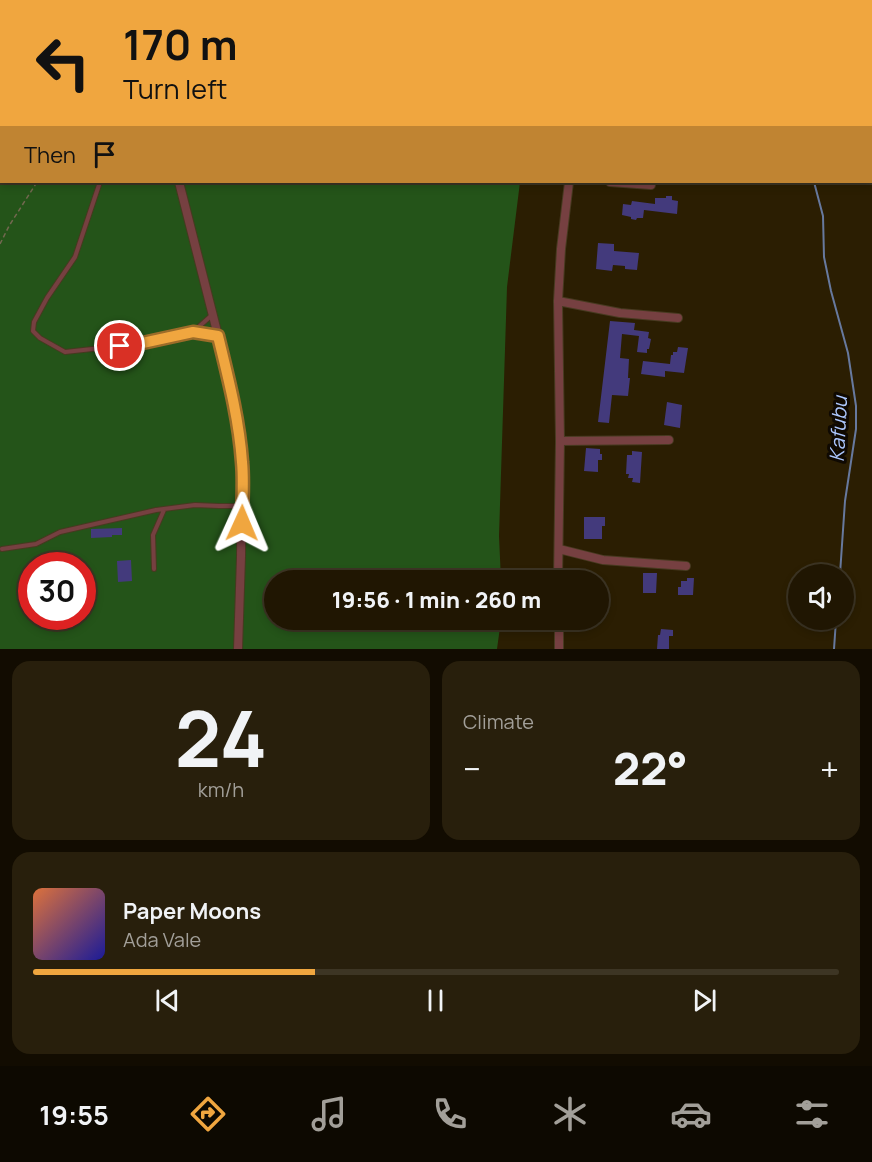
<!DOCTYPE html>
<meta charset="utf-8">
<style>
:root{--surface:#201602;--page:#281f0c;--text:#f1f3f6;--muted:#a29f99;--line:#3d3524;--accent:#f0a63f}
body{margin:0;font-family:Manrope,sans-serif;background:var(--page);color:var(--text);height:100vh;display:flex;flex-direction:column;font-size:22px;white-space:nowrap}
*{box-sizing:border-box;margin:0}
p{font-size:20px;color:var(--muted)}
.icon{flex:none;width:33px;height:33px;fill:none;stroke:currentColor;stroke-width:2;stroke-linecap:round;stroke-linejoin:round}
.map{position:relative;height:649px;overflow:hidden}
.panel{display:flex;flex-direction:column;gap:12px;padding:12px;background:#120c01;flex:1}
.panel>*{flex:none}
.hud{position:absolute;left:0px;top:0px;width:873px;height:183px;box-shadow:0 3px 9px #0003,0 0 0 2px var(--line);background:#f0a63f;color:#111;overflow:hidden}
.controls{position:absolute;left:788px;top:564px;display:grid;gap:12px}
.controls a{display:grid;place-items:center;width:66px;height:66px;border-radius:50%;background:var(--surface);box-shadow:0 3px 9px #0003,0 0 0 2px var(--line);font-size:30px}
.speed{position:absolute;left:18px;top:552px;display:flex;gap:12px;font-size:30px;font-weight:700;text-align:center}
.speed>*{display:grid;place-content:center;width:78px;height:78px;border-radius:50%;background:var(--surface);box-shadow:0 3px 9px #0003,0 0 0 2px var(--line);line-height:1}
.speed .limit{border:9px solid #d22;background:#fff;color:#111}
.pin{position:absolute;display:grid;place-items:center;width:51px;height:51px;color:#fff;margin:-26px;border:3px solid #fff;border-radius:50%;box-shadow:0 2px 6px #0007}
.me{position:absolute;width:66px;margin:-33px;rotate:1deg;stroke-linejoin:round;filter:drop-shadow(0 0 4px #0008)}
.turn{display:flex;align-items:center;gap:21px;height:126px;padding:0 24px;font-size:27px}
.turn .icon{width:78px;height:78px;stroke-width:2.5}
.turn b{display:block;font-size:42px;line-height:51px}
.then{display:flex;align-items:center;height:57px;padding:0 24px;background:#0003;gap:12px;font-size:22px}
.big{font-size:45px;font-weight:800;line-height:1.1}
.panel .card{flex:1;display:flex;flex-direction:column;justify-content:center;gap:9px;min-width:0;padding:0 21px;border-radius:18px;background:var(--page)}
.panel .dial{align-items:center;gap:0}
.dial b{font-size:78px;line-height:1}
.song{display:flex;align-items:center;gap:18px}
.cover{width:72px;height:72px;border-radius:9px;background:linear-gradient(135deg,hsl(20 70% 55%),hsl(240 70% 35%))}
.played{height:6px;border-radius:3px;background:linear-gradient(90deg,var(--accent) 35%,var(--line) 35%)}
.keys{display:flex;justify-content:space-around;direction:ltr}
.heat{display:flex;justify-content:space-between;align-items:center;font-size:33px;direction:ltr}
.panel .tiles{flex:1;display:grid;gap:12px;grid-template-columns:1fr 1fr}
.card:last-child{grid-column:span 2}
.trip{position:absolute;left:264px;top:570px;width:345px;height:60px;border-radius:30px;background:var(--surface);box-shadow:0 3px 9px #0003,0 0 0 2px var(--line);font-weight:800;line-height:60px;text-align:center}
.tab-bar{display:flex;height:96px;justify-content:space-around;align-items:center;background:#0d0901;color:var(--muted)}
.tab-bar .icon{width:42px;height:42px}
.tab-bar .current{color:var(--accent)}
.tab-bar b{font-size:27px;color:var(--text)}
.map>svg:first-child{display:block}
</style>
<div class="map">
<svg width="872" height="649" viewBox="0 0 872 649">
<rect width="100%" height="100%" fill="#2b1e02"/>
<!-- green -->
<path fill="#245419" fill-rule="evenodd" d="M 103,0 L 543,0 L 543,2 L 99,2 Z
M 1,62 L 2,182 L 520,182 L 507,287 L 499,536 L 501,580 L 274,580 L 274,620 L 501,620 L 497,649 L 0,649 L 0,63 ZM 32,566 L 82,566 L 82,616 L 32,616 Z"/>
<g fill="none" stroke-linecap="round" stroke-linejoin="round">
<!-- stream -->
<path stroke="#67799e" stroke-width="2" d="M 772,2 L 773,0
M 814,182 L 823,216 L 824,257 L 831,291 L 848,353 L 856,406 L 856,429 L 845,501 L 840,574
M 834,649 L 836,620"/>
</g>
<!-- building -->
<path fill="#433a7c" d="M 666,196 L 672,196 L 672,200 L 678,201 L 677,214 L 644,210 L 643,218 L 637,218 L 636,220 L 631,219 L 631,217 L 622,215 L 623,204 L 631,205 L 632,201 L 655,204 L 655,198 L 666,198 Z
M 598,243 L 614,244 L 614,251 L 639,253 L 637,270 L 625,269 L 625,266 L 613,265 L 612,271 L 596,269 Z
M 610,321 L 635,323 L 634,330 L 649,332 L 648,338 L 651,339 L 649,349 L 647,349 L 647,353 L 637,352 L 639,336 L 622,334 L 620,358 L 629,359 L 628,378 L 630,378 L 628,396 L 612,395 L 609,423 L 598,422 Z
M 678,347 L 688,348 L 684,373 L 665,371 L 665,377 L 641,374 L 643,361 L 670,364 L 671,355 L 673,355 L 673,352 L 677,352 Z
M 667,402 L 682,405 L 680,428 L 664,425 Z
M 586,448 L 600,449 L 600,454 L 602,454 L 602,460 L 598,460 L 598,472 L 584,471 Z
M 632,451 L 642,452 L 640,483 L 632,482 L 633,478 L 628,478 L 629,474 L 626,474 L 627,455 L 632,455 Z
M 584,517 L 605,517 L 605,526 L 602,526 L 602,539 L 584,539 Z
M 122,528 L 122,535 L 112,535 L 112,537 L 91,538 L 91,529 Z
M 131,560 L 132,581 L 118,582 L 117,561 Z
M 643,573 L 657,573 L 656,593 L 643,593 Z
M 687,578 L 694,578 L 693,595 L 678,595 L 678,587 L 681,587 L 681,581 L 687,581 Z
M 661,629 L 673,630 L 673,636 L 669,636 L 669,649 L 657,649 L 658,635 L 660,635 Z"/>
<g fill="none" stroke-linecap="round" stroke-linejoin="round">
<!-- lane casing -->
<g stroke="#473a20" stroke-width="6">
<path id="lane" d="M 100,182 L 75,257 L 47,298 L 34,322 L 33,331 L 40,338 L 65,352 L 138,344 L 193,332 L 212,315
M 193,332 L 218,336
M 2,549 L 36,544 L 60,532 L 156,510 L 195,505 L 219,506 L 241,506
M 154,569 L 153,535 L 164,510"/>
</g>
<!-- street casing -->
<g stroke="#473a20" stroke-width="10">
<path id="street" d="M 137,0 L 138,2
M 584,2 L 584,0
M 179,182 L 227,371 L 240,439 L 242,464 L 241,557 L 238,649
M 610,182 L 651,185
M 558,301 L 620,313 L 678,318
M 560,441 L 669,440
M 559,549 L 603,560 L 686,566
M 558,580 L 560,441 L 558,301 L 561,249 L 569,182
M 559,620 L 559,649"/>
</g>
<!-- path -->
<path stroke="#736850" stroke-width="1.5" stroke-dasharray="4.5 3" stroke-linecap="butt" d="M 0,72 L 2,71
M 0,244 L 9,226 L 37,182"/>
<!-- lane -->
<use href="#lane" stroke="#764041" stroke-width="4"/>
<!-- street -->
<use href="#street" stroke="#764041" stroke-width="8"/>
</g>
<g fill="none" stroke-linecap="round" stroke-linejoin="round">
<!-- route casing -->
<g stroke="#9c6c29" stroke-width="15">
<path id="route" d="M 120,346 L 138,344 L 193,332 L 218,336 C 228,377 239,419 242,462 C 244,482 242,503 242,523"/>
</g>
<!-- route -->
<use href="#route" stroke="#f0a63f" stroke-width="10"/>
</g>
<g text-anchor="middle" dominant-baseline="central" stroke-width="6" stroke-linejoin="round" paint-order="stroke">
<!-- water labels -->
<g font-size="20" font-style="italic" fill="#acc7fe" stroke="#0f0902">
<text transform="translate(838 429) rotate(-87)">Kafubu</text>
</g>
</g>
</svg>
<div class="controls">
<a><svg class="icon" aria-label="sound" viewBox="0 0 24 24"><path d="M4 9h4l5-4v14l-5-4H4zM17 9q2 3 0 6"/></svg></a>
</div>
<div class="speed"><div class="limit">30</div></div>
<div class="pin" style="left:120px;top:346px;background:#d93025"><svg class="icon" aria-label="arrive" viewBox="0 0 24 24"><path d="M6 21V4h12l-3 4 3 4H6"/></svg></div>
<svg class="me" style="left:242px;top:523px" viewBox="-20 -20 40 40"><path d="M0-17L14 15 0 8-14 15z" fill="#f0a63f" stroke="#fff" stroke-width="4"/></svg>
<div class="trip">19:56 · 1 min · 260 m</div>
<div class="hud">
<div class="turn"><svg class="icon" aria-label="left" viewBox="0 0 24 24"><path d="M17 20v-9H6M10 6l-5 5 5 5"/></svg><div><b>170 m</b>Turn left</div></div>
<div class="then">Then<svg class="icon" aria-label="arrive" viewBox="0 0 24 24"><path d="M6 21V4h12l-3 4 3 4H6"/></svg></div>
</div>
</div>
<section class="panel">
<div class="tiles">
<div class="card dial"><b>24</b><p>km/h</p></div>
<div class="card"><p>Climate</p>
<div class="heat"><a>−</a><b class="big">22°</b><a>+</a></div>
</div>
<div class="card">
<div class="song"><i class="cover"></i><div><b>Paper Moons</b><p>Ada Vale</p></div></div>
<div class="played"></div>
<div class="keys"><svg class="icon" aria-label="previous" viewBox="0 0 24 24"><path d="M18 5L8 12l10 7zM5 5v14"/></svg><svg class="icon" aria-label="pause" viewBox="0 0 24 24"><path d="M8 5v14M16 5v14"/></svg><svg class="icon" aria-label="next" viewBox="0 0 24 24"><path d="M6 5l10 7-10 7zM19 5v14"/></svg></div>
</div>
</div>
</section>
<nav class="tab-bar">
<b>19:55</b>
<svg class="icon current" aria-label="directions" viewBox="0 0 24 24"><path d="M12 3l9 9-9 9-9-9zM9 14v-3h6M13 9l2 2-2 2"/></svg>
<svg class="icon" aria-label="music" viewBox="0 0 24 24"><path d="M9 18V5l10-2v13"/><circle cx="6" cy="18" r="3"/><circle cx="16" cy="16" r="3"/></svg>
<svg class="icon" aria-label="phone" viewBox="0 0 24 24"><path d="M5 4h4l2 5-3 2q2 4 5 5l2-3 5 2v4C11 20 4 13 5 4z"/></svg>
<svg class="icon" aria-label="climate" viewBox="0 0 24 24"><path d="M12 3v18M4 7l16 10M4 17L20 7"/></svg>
<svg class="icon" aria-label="car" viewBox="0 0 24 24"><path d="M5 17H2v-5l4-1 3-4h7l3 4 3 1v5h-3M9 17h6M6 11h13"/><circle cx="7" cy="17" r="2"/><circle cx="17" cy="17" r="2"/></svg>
<svg class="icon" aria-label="filters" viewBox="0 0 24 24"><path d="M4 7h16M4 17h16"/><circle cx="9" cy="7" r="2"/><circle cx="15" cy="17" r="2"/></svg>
</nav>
